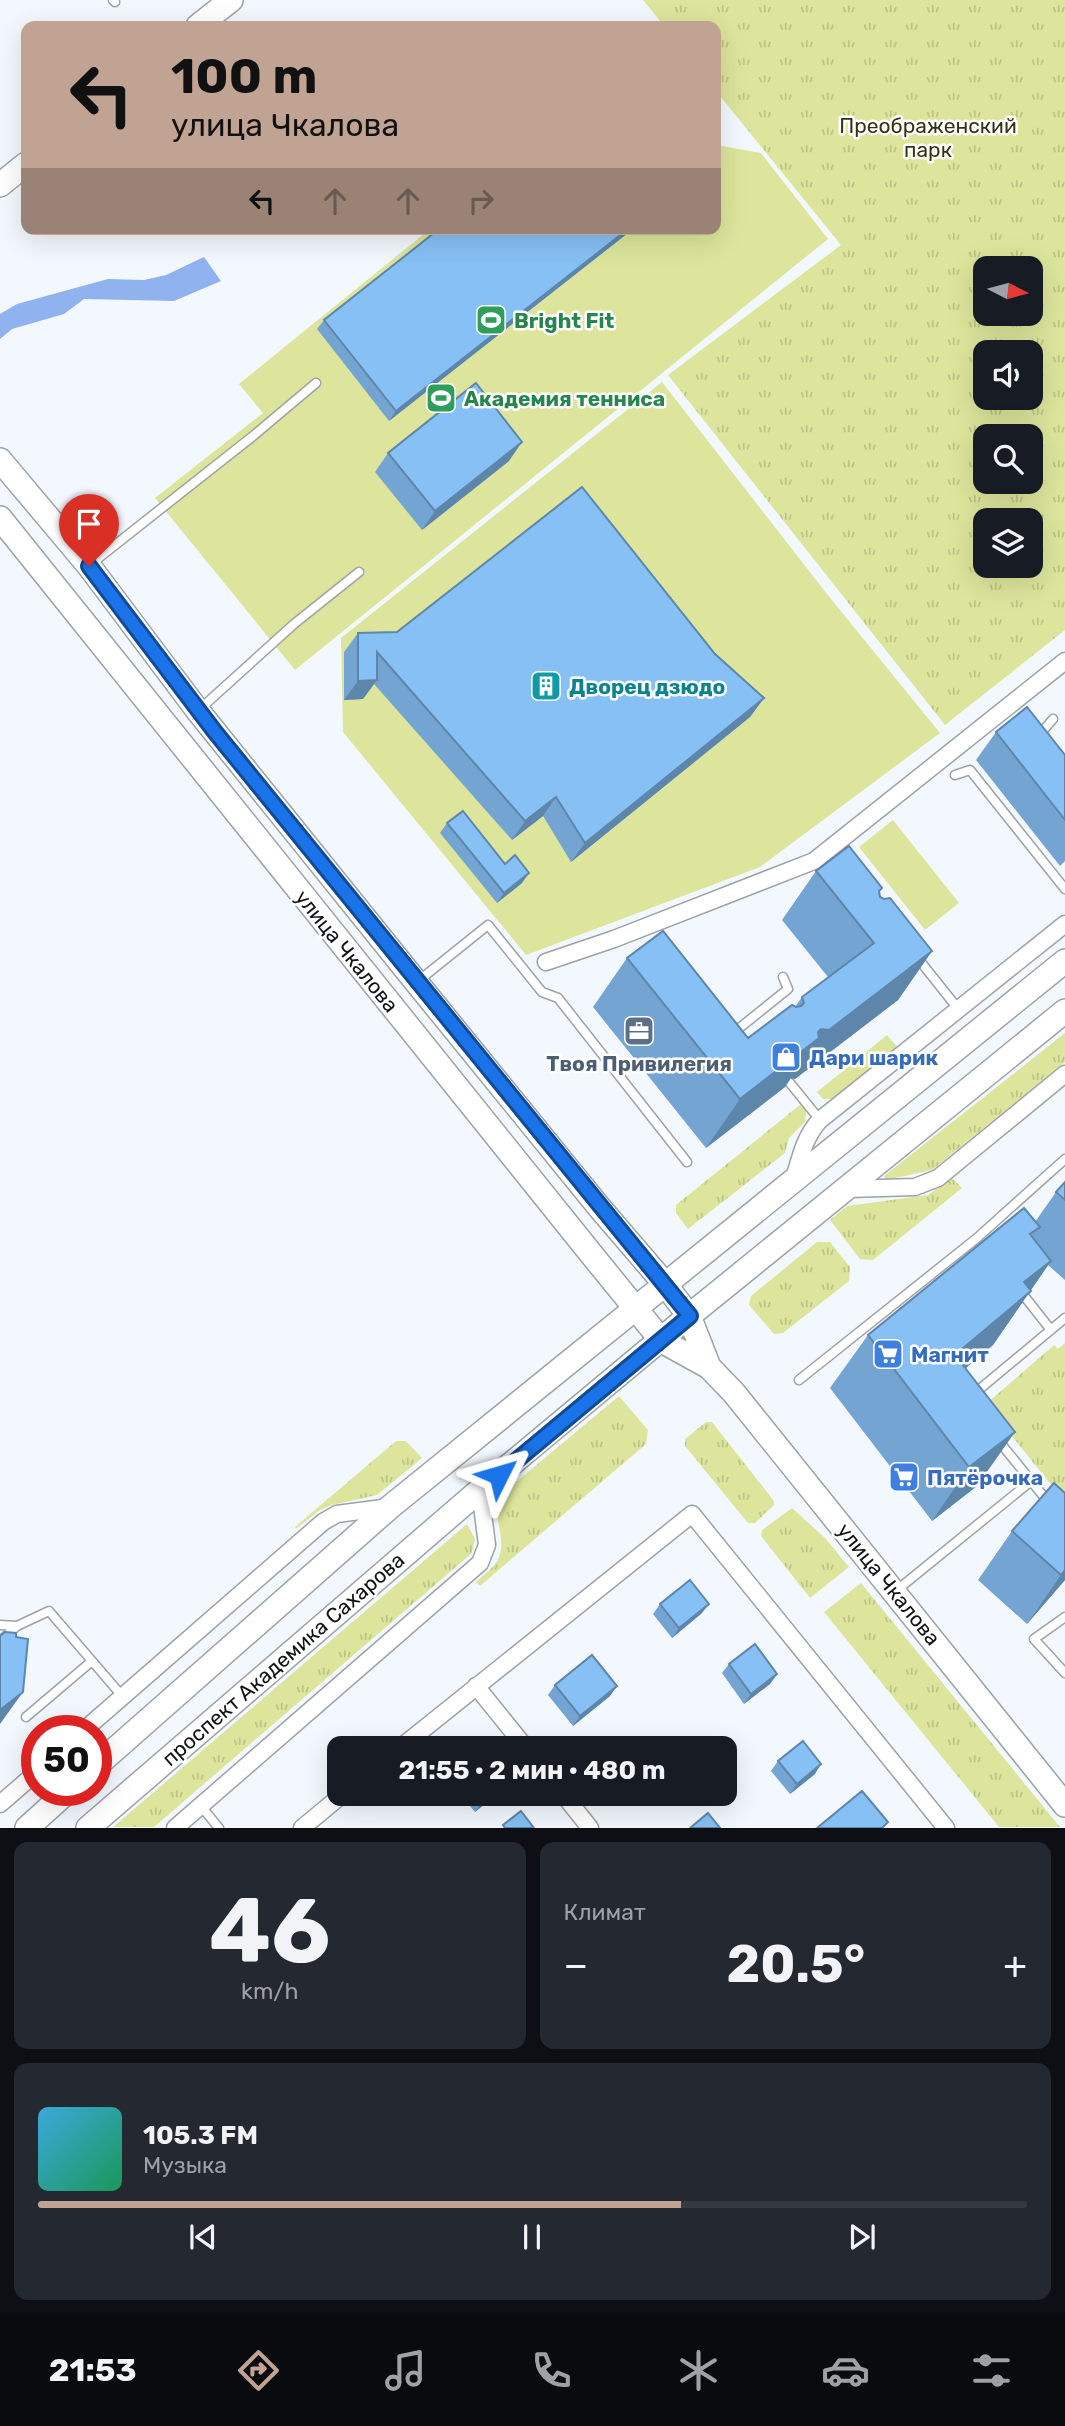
<!DOCTYPE html>
<html lang="ru">
<meta charset="utf-8">
<style>
:root{--surface:#171b24;--page:#242831;--text:#f1f3f6;--muted:#9ea1a6;--line:#363941;--accent:#c1a393}
body{margin:0;font-family:Rubik,sans-serif;background:var(--page);color:var(--text);height:100vh;display:flex;flex-direction:column;font-size:26px;white-space:nowrap}
*{box-sizing:border-box;margin:0}
p{font-size:23px;color:var(--muted)}
.icon{flex:none;width:38px;height:38px;fill:none;stroke:currentColor;stroke-width:2;stroke-linecap:round;stroke-linejoin:round}
.map{position:relative;height:1828px;overflow:hidden}
.panel{display:flex;flex-direction:column;gap:14px;padding:14px;background:#0d0f14;flex:1}
.panel>*{flex:none}
.guide{position:absolute;left:21px;top:21px;width:700px;height:214px;border-radius:14px;box-shadow:0 7px 28px #0002;background:#c1a393;color:#111;overflow:hidden}
.needle{width:46px;rotate:96deg}
.tools{position:absolute;left:973px;top:256px;display:grid;gap:14px}
.tools a{display:grid;place-items:center;width:70px;height:70px;border-radius:14px;background:var(--surface);box-shadow:0 7px 28px #0002;font-size:35px}
.speed{position:absolute;left:21px;top:1715px;display:flex;gap:14px;font-size:35px;font-weight:700;text-align:center}
.speed>*{display:grid;place-content:center;width:91px;height:91px;border-radius:50%;background:var(--surface);box-shadow:0 7px 28px #0002;line-height:1}
.speed .limit{border:10px solid #d22;background:#fff;color:#111}
.pin{position:absolute;display:grid;place-items:center;width:60px;height:60px;color:#fff;margin:-72px -30px;border-radius:50% 50% 50% 0;rotate:-45deg;box-shadow:0 0 7px #0007}
.pin .icon{rotate:45deg}
.me{position:absolute;width:77px;margin:-38px;rotate:50deg;stroke-linejoin:round;filter:drop-shadow(0 0 5px #0008)}
.turn{display:flex;align-items:center;gap:24px;height:147px;padding:0 35px;font-size:32px}
.turn .icon{width:91px;height:91px;stroke-width:2.5}
.turn b{display:block;font-size:49px;line-height:60px}
.lanes{display:flex;align-items:center;height:66px;padding:0 35px;background:#0003;justify-content:center;gap:35px;direction:ltr}
.lanes .off{opacity:.35}
.big{font-size:52px;font-weight:700;line-height:1.1}
.panel .tile{flex:1;display:flex;flex-direction:column;justify-content:center;gap:10px;min-width:0;padding:0 24px;border-radius:14px;background:var(--page)}
.panel .dial{align-items:center;gap:0}
.dial b{font-size:91px;line-height:1}
.song{display:flex;align-items:center;gap:21px}
.cover{width:84px;height:84px;border-radius:10px;background:linear-gradient(135deg,hsl(200 70% 55%),hsl(150 70% 35%))}
.played{height:7px;border-radius:4px;background:linear-gradient(90deg,var(--accent) 65%,var(--line) 65%)}
.keys{display:flex;justify-content:space-around;direction:ltr}
.heat{display:flex;justify-content:space-between;align-items:center;font-size:38px;direction:ltr}
.panel .tiles{flex:1;display:grid;gap:14px;grid-template-columns:1fr 1fr}
.tile:last-child{grid-column:span 2}
.trip{position:absolute;left:327px;top:1736px;width:410px;height:70px;border-radius:14px;background:var(--surface);box-shadow:0 7px 28px #0002;font-weight:700;line-height:70px;text-align:center}
.dock{display:flex;height:112px;justify-content:space-around;align-items:center;background:#090b0e;color:var(--muted)}
.dock .icon{width:49px;height:49px}
.dock .current{color:var(--accent)}
.dock b{font-size:32px;color:var(--text)}
.map>svg:first-child{display:block}
</style>
<div class="map">
<svg width="1065" height="1828" viewBox="0 0 1065 1828">
<defs>
<pattern id="grass-tufts" width="24" height="20" patternUnits="userSpaceOnUse" patternTransform="scale(1.75)"><rect width="24" height="20" fill="#dce59b"/><path d="M3 7l-1-3M5 7V3M7 7l1-3M15 17l-1-3M17 17v-4M19 17l1-3" fill="none" stroke="#bcc485"/></pattern>
</defs>
<rect width="100%" height="100%" fill="#f3f8fe"/>
<!-- grass -->
<path fill="url(#grass-tufts)" fill-rule="evenodd" d="M 643,0 L 1065,0 L 1065,630 L 945,725 L 668,375 L 841,245 L 716,91 L 716,26 L 664,26 ZM 985,268 L 1031,268 L 1031,313 L 985,313 ZM 985,352 L 1031,352 L 1031,397 L 985,397 ZM 985,436 L 1031,436 L 1031,481 L 985,481 ZM 985,520 L 1031,520 L 1031,565 L 985,565 Z
M 1065,1033 L 1065,1062 L 932,1170 L 886,1180 L 884,1176 Z
M 887,1035 L 899,1049 L 833,1099 L 823,1099 L 817,1092 Z
M 801,1104 L 806,1111 L 805,1122 L 789,1138 L 785,1153 L 688,1229 L 676,1213 L 676,1205 Z
M 952,1178 L 962,1188 L 873,1260 L 860,1259 L 830,1220 L 847,1206 L 928,1195 Z
M 817,1242 L 830,1242 L 850,1267 L 849,1281 L 783,1333 L 774,1334 L 749,1305 L 751,1296 Z
M 1065,1343 L 1065,1502 L 986,1404 L 1054,1345 L 1058,1349 Z
M 619,1396 L 648,1430 L 646,1444 L 480,1586 L 476,1582 C 483,1575 492,1569 497,1561 C 510,1538 488,1518 503,1493 Z
M 706,1422 L 712,1422 L 774,1501 L 774,1505 L 755,1523 L 748,1523 L 685,1446 L 685,1439 Z
M 396,1441 L 406,1441 L 422,1458 L 377,1495 L 332,1505 L 320,1510 L 296,1529 L 295,1527 Z
M 792,1508 L 825,1538 L 849,1567 L 810,1598 L 761,1536 L 762,1530 Z
M 467,1524 L 475,1539 L 472,1553 L 154,1827 L 113,1827 Z
M 861,1583 L 1060,1827 L 999,1827 L 824,1612 Z"/>
<!-- pitch -->
<path fill="#dce59b" d="M 716,145 L 761,153 L 828,239 L 295,670 L 155,498 L 263,413 L 239,384 L 430,229 L 716,229 Z
M 662,382 L 827,594 L 940,733 L 760,867 L 526,955 L 343,732 L 341,638 Z
M 893,820 L 959,903 L 925,930 L 859,847 Z"/>
<!-- water -->
<path fill="#90b3f0" d="M 204,257 L 221,281 L 174,301 L 84,299 L 64,314 L 12,329 L 0,339 L 0,314 L 17,304 L 108,279 L 144,280 L 166,275 Z"/>
<g fill="none" stroke-linecap="round" stroke-linejoin="round">
<!-- lane casing -->
<g stroke="#9da2a8" stroke-width="11">
<path id="lane" d="M 113,0 L 115,2
M 91,564 L 253,436 L 316,383
M 200,709 L 294,624 L 359,572
M 1044,736 L 1041,733 L 1053,719
M 955,775 L 970,770 L 1065,889
M 916,956 L 959,1010
M 417,982 L 488,925 L 542,992 L 558,998 L 687,1162
M 732,1034 L 788,989 L 783,977
M 790,1083 L 820,1120
M 1021,1292 L 1051,1330
M 799,1380 L 977,1238 L 1065,1159
M 975,1393 L 1065,1318
M 998,1440 L 1049,1503
M 897,1590 L 1030,1482
M 1065,1617 L 1034,1639 L 1065,1673
M 0,1625 L 17,1626
M 0,1641 L 17,1626 L 49,1611 L 123,1697
M 26,1717 L 92,1661
M 200,1805 L 219,1828"/>
</g>
<!-- street casing -->
<g stroke="#9da2a8" stroke-width="19">
<path id="street" d="M 546,962 L 614,939 L 814,861 L 1065,661
M 793,1182 C 800,1159 804,1137 820,1120 L 1065,924
M 848,1189 L 915,1187 L 938,1178 L 1065,1074
M 476,1686 L 526,1748
M 83,1731 L 323,1522 L 337,1514 L 390,1507
M 400,1748 L 692,1514 L 946,1828
M 563,1794 L 590,1828
M 0,1804 L 37,1772
M 175,1828 L 480,1563 L 487,1545 L 480,1490
M 302,1828 L 343,1794"/>
</g>
<!-- secondary casing -->
<g stroke="#9da2a8" stroke-width="26">
<path id="secondary" d="M 198,26 L 231,0
M 0,185 L 26,164
M 0,460 L 89,566 L 198,711 L 417,983 L 599,1207 L 665,1284 L 689,1316 L 709,1367
M 0,518 L 592,1255 L 662,1341 L 709,1367 L 734,1393 L 1065,1805
M 96,1766 L 390,1507 L 1065,961
M 27,1828 L 69,1790
M 88,1828 L 480,1490 L 689,1316 L 1065,1011"/>
</g>
<!-- lane -->
<use href="#lane" stroke="#fff" stroke-width="8"/>
<!-- street -->
<use href="#street" stroke="#fff" stroke-width="16"/>
<!-- secondary -->
<use href="#secondary" stroke="#fff" stroke-width="23"/>
</g>
<!-- wall -->
<path fill="#74a5d2" d="M 633,229 L 389,421 L 317,329 L 324,320 Z
M 388,453 L 509,461 L 422,530 L 375,472 Z
M 358,633 L 715,654 L 764,698 L 750,717 L 571,862 L 543,816 L 512,840 L 374,684 L 363,699 L 344,700 L 344,652 Z
M 996,732 L 1065,755 L 1065,861 L 1060,866 L 976,760 Z
M 447,823 L 505,864 L 522,883 L 497,903 L 440,833 Z
M 816,871 L 879,891 L 880,897 L 932,951 L 898,1000 L 795,1079 L 791,1078 L 785,1087 L 706,1148 L 593,1007 L 627,958 L 748,1038 L 795,1007 L 802,997 L 828,977 L 782,920 Z
M 1065,1182 L 1065,1280 L 1048,1265 L 993,1345 L 966,1368 L 977,1486 L 932,1521 L 830,1388 L 868,1335 L 1035,1222 L 1056,1192 Z
M 1054,1483 L 1065,1580 L 1027,1624 L 978,1580 L 1012,1531 Z
M 660,1604 L 702,1613 L 672,1638 L 653,1614 Z
M 729,1664 L 777,1674 L 770,1684 L 744,1704 L 722,1673 Z
M 555,1685 L 610,1696 L 573,1726 L 548,1695 Z
M 778,1761 L 815,1774 L 790,1794 L 771,1771 Z
M 460,1794 L 497,1794 L 475,1812 Z"/>
<!-- shaded-wall -->
<path fill="#5e86ab" d="M 628,229 L 633,229 L 389,421 L 396,411 Z
M 522,442 L 509,461 L 422,530 L 435,511 Z
M 377,680 L 363,699 L 344,700 L 358,681 Z
M 764,698 L 750,717 L 571,862 L 585,843 Z
M 556,797 L 543,816 L 512,840 L 525,821 Z
M 529,873 L 522,883 L 497,903 L 504,893 Z
M 932,951 L 898,1000 L 795,1079 L 791,1078 L 785,1087 L 706,1148 L 740,1099 L 821,1029 Z
M 1051,1261 L 993,1345 L 922,1405 L 955,1355 L 1024,1282 Z
M 1015,1432 L 977,1486 L 932,1521 L 969,1467 Z
M 1065,1570 L 1065,1580 L 1027,1624 L 1061,1575 Z
M 709,1604 L 702,1613 L 672,1638 L 679,1628 Z
M 777,1674 L 770,1684 L 744,1704 L 751,1694 Z
M 617,1686 L 610,1696 L 573,1726 L 580,1716 Z
M 23,1692 L 0,1724 L 0,1710 Z
M 821,1764 L 815,1774 L 790,1794 L 797,1784 Z
M 492,1794 L 497,1794 L 475,1812 L 482,1802 Z"/>
<!-- building -->
<path fill="#87c0f4" stroke="#5e86ab" stroke-width="2" d="M 439,229 L 628,229 L 396,411 L 324,320 Z
M 476,383 L 522,442 L 435,511 L 388,453 Z
M 582,487 L 715,654 L 764,698 L 585,843 L 556,797 L 525,821 L 377,652 L 377,680 L 358,681 L 358,633 L 397,632 Z
M 1027,707 L 1065,755 L 1065,820 L 996,732 Z
M 463,811 L 505,864 L 515,855 L 529,873 L 504,893 L 447,823 Z
M 849,846 L 882,888 L 879,891 L 880,897 L 884,899 L 890,898 L 932,951 L 829,1030 L 821,1029 L 818,1032 L 819,1038 L 740,1099 L 627,958 L 663,931 L 748,1038 L 792,1005 L 796,1007 L 801,1006 L 804,1003 L 802,997 L 874,943 L 816,871 Z
M 1065,1182 L 1065,1200 L 1056,1192 Z
M 1024,1208 L 1040,1227 L 1030,1234 L 1051,1261 L 1024,1282 L 1031,1291 L 955,1355 L 1015,1432 L 969,1467 L 868,1335 Z
M 1054,1483 L 1065,1493 L 1065,1570 L 1061,1575 L 1012,1531 Z
M 690,1580 L 709,1604 L 679,1628 L 660,1604 Z
M 5,1632 L 16,1633 L 16,1637 L 28,1639 L 23,1692 L 0,1710 L 0,1636 Z
M 755,1644 L 777,1674 L 751,1694 L 729,1664 Z
M 592,1655 L 617,1686 L 580,1716 L 555,1685 Z
M 803,1741 L 821,1764 L 797,1784 L 778,1761 Z
M 468,1742 L 473,1748 L 460,1748 Z
M 862,1791 L 888,1822 L 882,1828 L 817,1828 Z
M 475,1794 L 492,1794 L 482,1802 Z
M 521,1811 L 534,1828 L 505,1828 L 503,1825 Z
M 708,1813 L 720,1828 L 690,1828 Z"/>
<g fill="none" stroke-linecap="round" stroke-linejoin="round">
<!-- route casing -->
<g stroke="#114b97" stroke-width="18">
<path id="route" d="M 89,566 L 215,732 L 690,1316 L 499,1475"/>
</g>
<!-- route -->
<use href="#route" stroke="#1a73e8" stroke-width="12"/>
</g>
<!-- icons -->
<defs>
<g id="stadium-square" transform="scale(1.575)"><rect x="-9" y="-9" width="18" height="18" rx="4" fill="#2e9e5b" stroke="#fff"/><path d="M0-5a6.5 5 0 1 0 0 10a6.5 5 0 1 0 0-10ZM-3.5-1.8h7v3.6h-7Z" fill="#fff"/></g>
<g id="building-square" transform="scale(1.575)"><rect x="-9" y="-9" width="18" height="18" rx="4" fill="#0f9aa8" stroke="#fff"/><path d="M-4-6H4V6H1V3H-1V6H-4ZM-2.5-4.3h1.7v1.8h-1.7ZM.8-4.3h1.7v1.8H.8ZM-2.5-1h1.7V.8h-1.7ZM.8-1h1.7V.8H.8Z" fill="#fff"/></g>
<g id="office-square" transform="scale(1.575)"><rect x="-9" y="-9" width="18" height="18" rx="4" fill="#5c6f8a" stroke="#fff"/><path d="M-6-3h4V-5.5h4V-3h4V5H-6ZM-1-4.5V-3h2v-1.5ZM-6 0V1H6V0Z" fill="#fff"/></g>
<g id="shop-square" transform="scale(1.575)"><rect x="-9" y="-9" width="18" height="18" rx="4" fill="#3f7fe0" stroke="#fff"/><path d="M-5-2.5h2.3a2.7 3.5 0 0 1 5.4 0H5L5.5 6h-11ZM-1.5-2.5h3a1.5 2.3 0 0 0-3 0Z" fill="#fff"/></g>
<g id="supermarket-square" transform="scale(1.575)"><rect x="-9" y="-9" width="18" height="18" rx="4" fill="#3f7fe0" stroke="#fff"/><path d="M-6-5.5h2.5l.6 2H6L4.5 2H-2.5L-4.4-4H-6ZM-1.5 3.2a1.3 1.3 0 1 0 .1 0ZM3 3.2a1.3 1.3 0 1 0 .1 0Z" fill="#fff"/></g>
</defs>
<g fill-rule="evenodd">
<use href="#stadium-square" x="491" y="320"/>
<use href="#stadium-square" x="441" y="398"/>
<use href="#building-square" x="546" y="686"/>
<use href="#office-square" x="639" y="1031"/>
<use href="#shop-square" x="786" y="1057"/>
<use href="#supermarket-square" x="888" y="1354"/>
<use href="#supermarket-square" x="904" y="1477"/>
</g>
<g text-anchor="middle" dominant-baseline="central" stroke-width="5" stroke-linejoin="round" paint-order="stroke">
<!-- park labels -->
<g font-size="21" fill="#323515" stroke="#fff">
<text x="928" y="125">Преображенский<tspan x="928" dy="24">парк</tspan></text>
</g>
<!-- leisure labels -->
<g font-size="21" font-weight="bold" fill="#27864d" stroke="#fff" text-anchor="start">
<text x="514" y="320">Bright Fit</text>
<text x="464" y="398">Академия тенниса</text>
</g>
<!-- culture labels -->
<g font-size="21" font-weight="bold" fill="#0d838f" stroke="#fff" text-anchor="start">
<text x="569" y="686">Дворец дзюдо</text>
</g>
<!-- street labels -->
<g font-size="21" fill="#111315" stroke="#fff">
<text transform="translate(347 951) rotate(51)">улица Чкалова</text>
<text transform="translate(889 1584) rotate(51)">улица Чкалова</text>
<text transform="translate(283 1659) rotate(-41)">проспект Академика Сахарова</text>
</g>
<!-- shop labels -->
<g font-size="21" font-weight="bold" fill="#366cbe" stroke="#fff" text-anchor="start">
<text x="809" y="1057">Дари шарик</text>
<text x="911" y="1354">Магнит</text>
<text x="927" y="1477">Пятёрочка</text>
</g>
<!-- service labels -->
<g font-size="21" font-weight="bold" fill="#4e5e75" stroke="#fff">
<text x="639" y="1063">Твоя Привилегия</text>
</g>
</g>
</svg>
<div class="tools">
<a><svg class="needle" viewBox="-14 -14 28 28"><path d="M0-13l5 13h-10z" fill="#e53935"/><path d="M0 13l5-13h-10z" fill="#9ea1a6"/></svg></a>
<a><svg class="icon" aria-label="sound" viewBox="0 0 24 24"><path d="M4 9h4l5-4v14l-5-4H4zM17 9q2 3 0 6"/></svg></a>
<a><svg class="icon" aria-label="search" viewBox="0 0 24 24"><circle cx="10" cy="10" r="6"/><path d="M15 15l6 6"/></svg></a>
<a><svg class="icon" aria-label="layers" viewBox="0 0 24 24"><path d="M12 4l9 5-9 5-9-5zM3 14l9 5 9-5"/></svg></a>
</div>
<div class="speed"><div class="limit">50</div></div>
<div class="pin" style="left:89px;top:566px;background:#d93025"><svg class="icon" aria-label="arrive" viewBox="0 0 24 24"><path d="M6 21V4h12l-3 4 3 4H6"/></svg></div>
<svg class="me" style="left:499px;top:1475px" viewBox="-20 -20 40 40"><path d="M0-17L14 15 0 8-14 15z" fill="#1a73e8" stroke="#fff" stroke-width="4"/></svg>
<div class="trip">21:55 · 2 мин · 480 m</div>
<div class="guide">
<div class="turn"><svg class="icon" aria-label="left" viewBox="0 0 24 24"><path d="M17 20v-9H6M10 6l-5 5 5 5"/></svg><div><b>100 m</b>улица Чкалова</div></div>
<div class="lanes"><svg class="icon" aria-label="left" viewBox="0 0 24 24"><path d="M17 20v-9H6M10 6l-5 5 5 5"/></svg><svg class="icon off" aria-label="ahead" viewBox="0 0 24 24"><path d="M12 20V5M6 11l6-6 6 6"/></svg><svg class="icon off" aria-label="ahead" viewBox="0 0 24 24"><path d="M12 20V5M6 11l6-6 6 6"/></svg><svg class="icon off" aria-label="right" viewBox="0 0 24 24"><path d="M7 20v-9h11M14 6l5 5-5 5"/></svg></div>
</div>
</div>
<section class="panel">
<div class="tiles">
<div class="tile dial"><b>46</b><p>km/h</p></div>
<div class="tile"><p>Климат</p>
<div class="heat"><a>−</a><b class="big">20.5°</b><a>+</a></div>
</div>
<div class="tile">
<div class="song"><i class="cover"></i><div><b>105.3 FM</b><p>Музыка</p></div></div>
<div class="played"></div>
<div class="keys"><svg class="icon" aria-label="previous" viewBox="0 0 24 24"><path d="M18 5L8 12l10 7zM5 5v14"/></svg><svg class="icon" aria-label="pause" viewBox="0 0 24 24"><path d="M8 5v14M16 5v14"/></svg><svg class="icon" aria-label="next" viewBox="0 0 24 24"><path d="M6 5l10 7-10 7zM19 5v14"/></svg></div>
</div>
</div>
</section>
<nav class="dock">
<b>21:53</b>
<svg class="icon current" aria-label="directions" viewBox="0 0 24 24"><path d="M12 3l9 9-9 9-9-9zM9 14v-3h6M13 9l2 2-2 2"/></svg>
<svg class="icon" aria-label="music" viewBox="0 0 24 24"><path d="M9 18V5l10-2v13"/><circle cx="6" cy="18" r="3"/><circle cx="16" cy="16" r="3"/></svg>
<svg class="icon" aria-label="phone" viewBox="0 0 24 24"><path d="M5 4h4l2 5-3 2q2 4 5 5l2-3 5 2v4C11 20 4 13 5 4z"/></svg>
<svg class="icon" aria-label="climate" viewBox="0 0 24 24"><path d="M12 3v18M4 7l16 10M4 17L20 7"/></svg>
<svg class="icon" aria-label="car" viewBox="0 0 24 24"><path d="M5 17H2v-5l4-1 3-4h7l3 4 3 1v5h-3M9 17h6M6 11h13"/><circle cx="7" cy="17" r="2"/><circle cx="17" cy="17" r="2"/></svg>
<svg class="icon" aria-label="filters" viewBox="0 0 24 24"><path d="M4 7h16M4 17h16"/><circle cx="9" cy="7" r="2"/><circle cx="15" cy="17" r="2"/></svg>
</nav>
